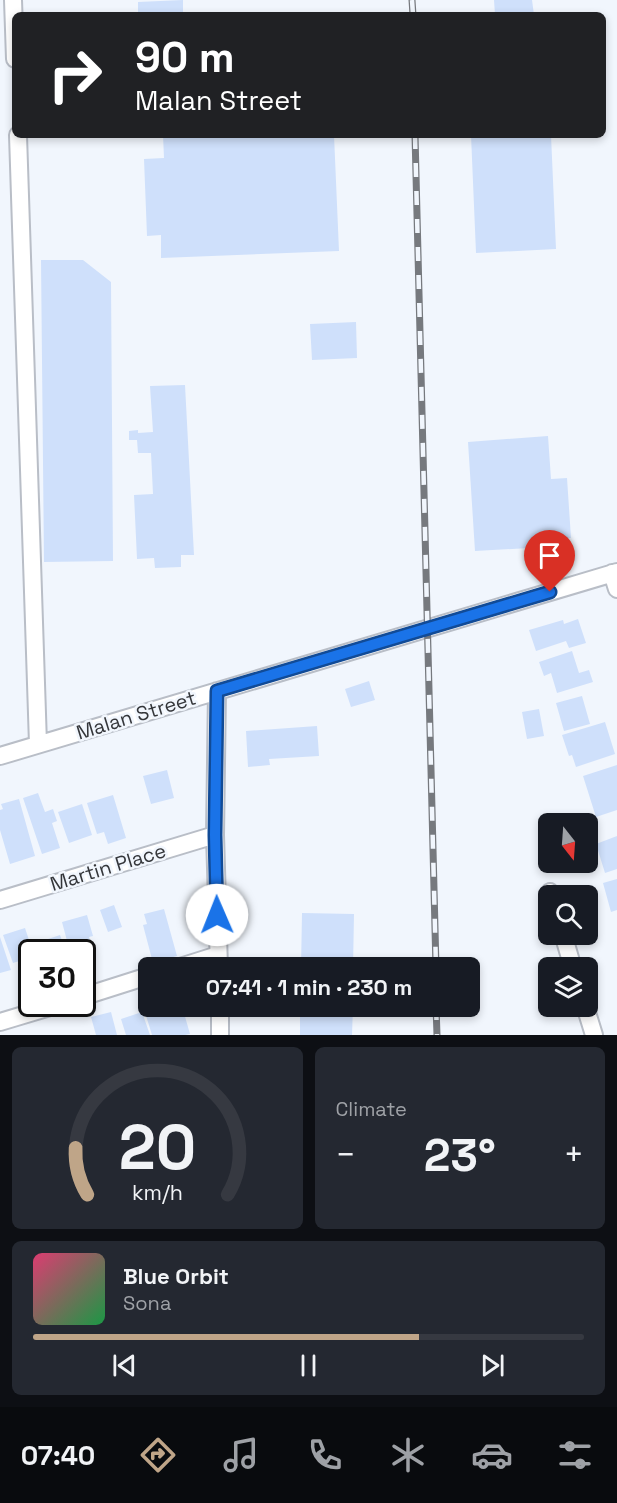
<!DOCTYPE html>
<meta charset="utf-8">
<style>
:root{--surface:#171b24;--page:#242831;--text:#f1f3f6;--muted:#9ea1a6;--line:#363941;--accent:#bfa588}
body{margin:0;font-family:"Space Grotesk",sans-serif;background:var(--page);color:var(--text);height:100vh;display:flex;flex-direction:column;font-size:22px;white-space:nowrap}
*{box-sizing:border-box;margin:0}
p{font-size:20px;color:var(--muted)}
.icon{flex:none;width:33px;height:33px;fill:none;stroke:currentColor;stroke-width:2;stroke-linecap:round;stroke-linejoin:round}
.map{position:relative;height:1035px;overflow:hidden}
.drawer{display:flex;flex-direction:column;gap:12px;padding:12px;background:#0d0f14;flex:1}
.drawer>*{flex:none}
.banner{position:absolute;left:12px;top:12px;width:594px;height:126px;border-radius:9px;box-shadow:0 3px 9px #0003;background:#202124;color:#fff;overflow:hidden}
.needle{width:39px;rotate:163deg}
.tools{position:absolute;left:538px;top:813px;display:grid;gap:12px}
.tools a{display:grid;place-items:center;width:60px;height:60px;border-radius:9px;background:var(--surface);box-shadow:0 3px 9px #0003;font-size:30px}
.speed{position:absolute;left:18px;top:939px;display:flex;gap:12px;font-size:30px;font-weight:700;text-align:center}
.speed>*{display:grid;place-content:center;width:78px;height:78px;border-radius:50%;background:var(--surface);box-shadow:0 3px 9px #0003;line-height:1}
.speed .limit{border:3px solid #111;border-radius:9px;background:#fff;color:#111}
.pin{position:absolute;display:grid;place-items:center;width:51px;height:51px;color:#fff;margin:-62px -26px;border-radius:50% 50% 50% 0;rotate:-45deg;box-shadow:0 0 6px #0007}
.pin .icon{rotate:45deg}
.me{position:absolute;width:66px;margin:-33px;rotate:359deg;stroke-linejoin:round;filter:drop-shadow(0 0 4px #0008)}
.turn{display:flex;align-items:center;gap:21px;height:126px;padding:0 24px;font-size:27px}
.turn .icon{width:78px;height:78px;stroke-width:2.5}
.turn b{display:block;font-size:42px;line-height:51px}
.big{font-size:45px;font-weight:600;line-height:1.1}
.drawer .widget{flex:1;display:flex;flex-direction:column;justify-content:center;gap:9px;min-width:0;padding:0 21px;border-radius:9px;background:var(--page)}
.drawer .dial{align-items:center;gap:0}
.dial svg{height:156px;overflow:visible;fill:none;stroke:var(--line);stroke-width:7;stroke-linecap:round;text-anchor:middle}
.dial text{fill:var(--text);stroke:none}
.song{display:flex;align-items:center;gap:18px}
.cover{width:72px;height:72px;border-radius:9px;background:linear-gradient(135deg,hsl(340 70% 55%),hsl(140 70% 35%))}
.played{height:6px;border-radius:3px;background:linear-gradient(90deg,var(--accent) 70%,var(--line) 70%)}
.keys{display:flex;justify-content:space-around;direction:ltr}
.heat{display:flex;justify-content:space-between;align-items:center;font-size:33px;direction:ltr}
.drawer .tiles{flex:1;display:grid;gap:12px;grid-template-columns:1fr 1fr}
.widget:last-child{grid-column:span 2}
.trip{position:absolute;left:138px;top:957px;width:342px;height:60px;border-radius:9px;background:var(--surface);box-shadow:0 3px 9px #0003;font-weight:600;line-height:60px;text-align:center}
.tab-bar{display:flex;height:96px;justify-content:space-around;align-items:center;background:#090b0e;color:var(--muted)}
.tab-bar .icon{width:42px;height:42px}
.tab-bar .active{color:var(--accent)}
.tab-bar b{font-size:27px;color:var(--text)}
.map>svg:first-child{display:block}
</style>
<div class="map">
<svg width="617" height="1035" viewBox="0 0 617 1035">
<rect width="100%" height="100%" fill="#f1f6fd"/>
<!-- building -->
<path fill="#cfe0fb" d="M 183,0 L 183,15 L 138,15 L 138,2 Z
M 494,0 L 532,0 L 534,15 L 495,15 Z
M 163,135 L 334,135 L 339,251 L 161,258 L 161,235 L 147,236 L 144,159 L 164,158 Z
M 471,135 L 551,135 L 556,249 L 476,253 Z
M 41,260 L 83,260 L 111,282 L 113,561 L 44,562 Z
M 356,322 L 357,358 L 312,360 L 310,324 Z
M 185,385 L 194,555 L 181,555 L 181,567 L 155,568 L 154,558 L 137,559 L 134,495 L 153,494 L 151,453 L 138,453 L 137,440 L 129,440 L 129,431 L 138,430 L 138,433 L 153,432 L 150,386 Z
M 548,436 L 551,479 L 567,478 L 571,538 L 528,541 L 529,548 L 475,551 L 468,442 Z
M 578,619 L 586,643 L 569,648 L 566,641 L 536,651 L 529,630 L 563,620 L 564,624 Z
M 572,651 L 579,673 L 589,670 L 593,682 L 557,693 L 551,673 L 544,676 L 539,662 Z
M 369,681 L 375,700 L 351,707 L 345,689 Z
M 582,696 L 590,724 L 564,731 L 556,703 Z
M 539,709 L 544,736 L 527,739 L 522,712 Z
M 605,722 L 615,754 L 576,767 L 572,755 L 569,756 L 562,735 Z
M 317,726 L 319,756 L 269,759 L 270,765 L 248,767 L 246,731 Z
M 617,765 L 617,810 L 596,817 L 583,776 Z
M 167,770 L 174,798 L 151,804 L 143,776 Z
M 38,793 L 45,812 L 53,809 L 57,821 L 52,823 L 60,848 L 42,854 L 23,798 Z
M 113,795 L 126,838 L 108,844 L 104,832 L 97,834 L 87,803 Z
M 19,799 L 35,856 L 10,864 L 0,830 L 0,810 L 3,809 L 1,804 Z
M 82,804 L 92,835 L 69,843 L 58,812 Z
M 617,836 L 617,869 L 605,873 L 596,844 Z
M 617,879 L 617,910 L 611,912 L 603,883 Z
M 114,905 L 122,927 L 108,932 L 100,910 Z
M 164,909 L 177,956 L 153,963 L 143,925 L 147,924 L 144,914 Z
M 302,913 L 354,914 L 353,968 L 301,968 Z
M 87,915 L 93,936 L 89,937 L 96,961 L 82,965 L 82,952 L 70,952 L 62,922 Z
M 25,928 L 33,952 L 32,952 L 32,957 L 13,963 L 3,935 Z
M 60,935 L 66,952 L 39,952 L 36,943 Z
M 0,937 L 11,970 L 0,973 Z
M 152,1006 L 182,1006 L 190,1034 L 185,1035 L 152,1035 L 144,1009 Z
M 300,1006 L 353,1006 L 352,1035 L 300,1035 Z
M 111,1012 L 117,1035 L 96,1035 L 91,1017 Z
M 142,1012 L 150,1035 L 126,1035 L 121,1019 Z"/>
<g fill="none" stroke-linecap="round" stroke-linejoin="round">
<!-- minor casing -->
<g stroke="#b9bec7" stroke-width="20">
<path id="minor" d="M 13,0 L 15,59
M 18,135 L 38,744
M 612,573 L 617,589
M 217,691 L 215,835 L 219,968
M 0,756 L 617,572
M 550,892 L 551,896
M 0,900 L 215,835
M 563,934 L 573,968
M 177,968 L 218,955
M 82,997 L 148,976
M 220,1006 L 220,1035
M 585,1006 L 594,1035
M 0,1022 L 60,1004"/>
</g>
<!-- minor -->
<use href="#minor" stroke="#fff" stroke-width="16"/>
<!-- rail casing -->
<g stroke="#76797e" stroke-width="7">
<path id="rail" d="M 412,0 L 413,15
M 415,135 L 436,968
M 436,1006 L 437,1035"/>
</g>
<!-- rail -->
<use href="#rail" stroke="#f1f6fd" stroke-width="4.5" stroke-dasharray="14" stroke-linecap="butt"/>
</g>
<g fill="none" stroke-linecap="round" stroke-linejoin="round">
<!-- route casing -->
<g stroke="#114b97" stroke-width="15">
<path id="route" d="M 217,915 L 215,835 L 217,691 L 550,592"/>
</g>
<!-- route -->
<use href="#route" stroke="#1a73e8" stroke-width="10"/>
</g>
<g text-anchor="middle" dominant-baseline="central" stroke-width="5" stroke-linejoin="round" paint-order="stroke">
<!-- street labels -->
<g font-size="20" fill="#34363a" stroke="#f1f6fd">
<text transform="translate(136 715) rotate(-17)">Malan Street</text>
<text transform="translate(108 867) rotate(-17)">Martin Place</text>
</g>
</g>
</svg>
<div class="tools">
<a><svg class="needle" viewBox="-14 -14 28 28"><path d="M0-13l5 13h-10z" fill="#e53935"/><path d="M0 13l5-13h-10z" fill="#9ea1a6"/></svg></a>
<a><svg class="icon" aria-label="search" viewBox="0 0 24 24"><circle cx="10" cy="10" r="6"/><path d="M15 15l6 6"/></svg></a>
<a><svg class="icon" aria-label="layers" viewBox="0 0 24 24"><path d="M12 4l9 5-9 5-9-5zM3 14l9 5 9-5"/></svg></a>
</div>
<div class="speed"><div class="limit">30</div></div>
<div class="pin" style="left:550px;top:592px;background:#d93025"><svg class="icon" aria-label="arrive" viewBox="0 0 24 24"><path d="M6 21V4h12l-3 4 3 4H6"/></svg></div>
<svg class="me" style="left:217px;top:915px" viewBox="-20 -20 40 40"><circle r="19" fill="#fff"/><path d="M0-13L10 11 0 6-10 11z" fill="#1a73e8"/></svg>
<div class="trip">07:41 · 1 min · 230 m</div>
<div class="banner">
<div class="turn"><svg class="icon" aria-label="right" viewBox="0 0 24 24"><path d="M7 20v-9h11M14 6l5 5-5 5"/></svg><div><b>90 m</b>Malan Street</div></div>
</div>
</div>
<section class="drawer">
<div class="tiles">
<div class="widget dial"><svg viewBox="0 0 100 80">
<path d="M14 69A42 42 0 1 1 86 69"/>
<path d="M14 69A42 42 0 0 1 8 45" stroke="#bfa588"/>
<text x="50" y="56" font-size="32" font-weight="700">20</text>
<text x="50" y="72" font-size="11">km/h</text>
</svg></div>
<div class="widget"><p>Climate</p>
<div class="heat"><a>−</a><b class="big">23°</b><a>+</a></div>
</div>
<div class="widget">
<div class="song"><i class="cover"></i><div><b>Blue Orbit</b><p>Sona</p></div></div>
<div class="played"></div>
<div class="keys"><svg class="icon" aria-label="previous" viewBox="0 0 24 24"><path d="M18 5L8 12l10 7zM5 5v14"/></svg><svg class="icon" aria-label="pause" viewBox="0 0 24 24"><path d="M8 5v14M16 5v14"/></svg><svg class="icon" aria-label="next" viewBox="0 0 24 24"><path d="M6 5l10 7-10 7zM19 5v14"/></svg></div>
</div>
</div>
</section>
<nav class="tab-bar">
<b>07:40</b>
<svg class="icon active" aria-label="directions" viewBox="0 0 24 24"><path d="M12 3l9 9-9 9-9-9zM9 14v-3h6M13 9l2 2-2 2"/></svg>
<svg class="icon" aria-label="music" viewBox="0 0 24 24"><path d="M9 18V5l10-2v13"/><circle cx="6" cy="18" r="3"/><circle cx="16" cy="16" r="3"/></svg>
<svg class="icon" aria-label="phone" viewBox="0 0 24 24"><path d="M5 4h4l2 5-3 2q2 4 5 5l2-3 5 2v4C11 20 4 13 5 4z"/></svg>
<svg class="icon" aria-label="climate" viewBox="0 0 24 24"><path d="M12 3v18M4 7l16 10M4 17L20 7"/></svg>
<svg class="icon" aria-label="car" viewBox="0 0 24 24"><path d="M5 17H2v-5l4-1 3-4h7l3 4 3 1v5h-3M9 17h6M6 11h13"/><circle cx="7" cy="17" r="2"/><circle cx="17" cy="17" r="2"/></svg>
<svg class="icon" aria-label="filters" viewBox="0 0 24 24"><path d="M4 7h16M4 17h16"/><circle cx="9" cy="7" r="2"/><circle cx="15" cy="17" r="2"/></svg>
</nav>
